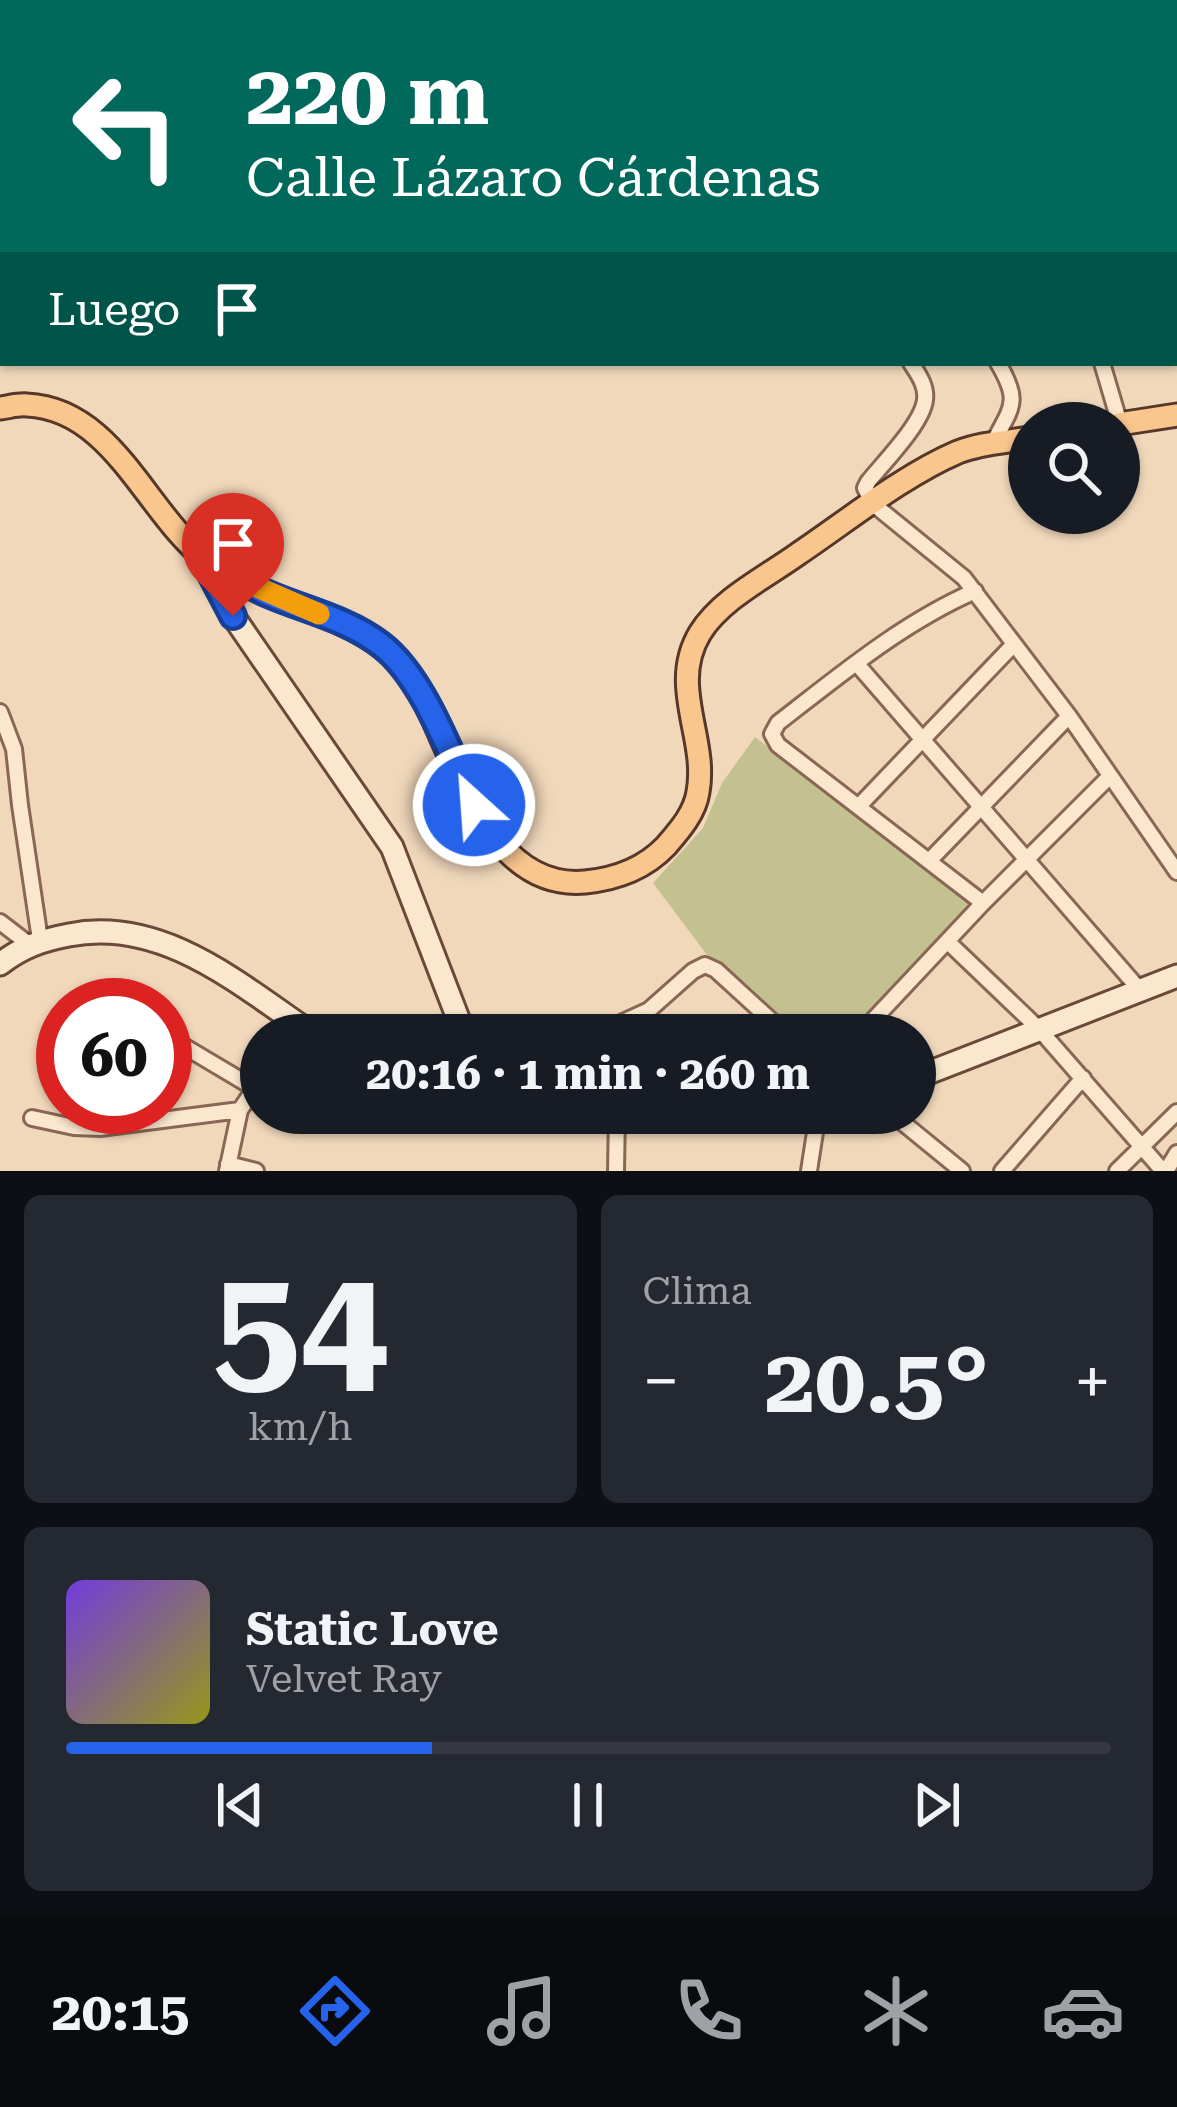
<!DOCTYPE html>
<html lang="es">
<meta charset="utf-8">
<style>
:root{--surface:#171b24;--page:#242831;--text:#f1f3f6;--muted:#9ea1a6;--line:#363941;--accent:#2563eb}
body{margin:0;font-family:"Roboto Serif",serif;background:var(--page);color:var(--text);height:100vh;display:flex;flex-direction:column;font-size:45px;white-space:nowrap}
*{box-sizing:border-box;margin:0}
p{font-size:39px;color:var(--muted)}
.icon{flex:none;width:66px;height:66px;fill:none;stroke:currentColor;stroke-width:2;stroke-linecap:round;stroke-linejoin:round}
.map{position:relative;height:1171px;overflow:hidden}
.drawer{display:flex;flex-direction:column;gap:24px;padding:24px;background:#0d0f14;flex:1}
.drawer>*{flex:none}
.banner{position:absolute;left:0px;top:0px;width:1179px;height:366px;box-shadow:0 3px 9px #0004;background:#00695c;color:#fff;overflow:hidden}
.buttons{position:absolute;left:1008px;top:402px;display:grid;gap:24px}
.buttons a{display:grid;place-items:center;width:132px;height:132px;border-radius:50%;background:var(--surface);box-shadow:0 3px 9px #0004;font-size:60px}
.speed{position:absolute;left:36px;top:978px;display:flex;gap:24px;font-size:60px;font-weight:700;text-align:center}
.speed>*{display:grid;place-content:center;width:156px;height:156px;border-radius:50%;background:var(--surface);box-shadow:0 3px 9px #0004;line-height:1}
.speed .limit{border:18px solid #d22;background:#fff;color:#111}
.pin{position:absolute;display:grid;place-items:center;width:102px;height:102px;color:#fff;margin:-123px -51px;border-radius:50% 50% 50% 0;rotate:-45deg;box-shadow:0 0 12px #0007}
.pin .icon{rotate:45deg}
.me{position:absolute;width:132px;margin:-66px;rotate:334deg;stroke-linejoin:round;filter:drop-shadow(0 0 9px #0008)}
.turn{display:flex;align-items:center;gap:42px;height:252px;padding:0 48px;font-size:54px}
.turn .icon{width:156px;height:156px;stroke-width:2.5}
.turn b{display:block;font-size:84px;line-height:102px}
.then{display:flex;align-items:center;height:114px;padding:0 48px;background:#0003;gap:24px;font-size:45px}
.big{font-size:90px;font-weight:700;line-height:1.1}
.drawer .widget{flex:1;display:flex;flex-direction:column;justify-content:center;gap:18px;min-width:0;padding:0 42px;border-radius:18px;background:var(--page)}
.drawer .dial{align-items:center;gap:0}
.dial b{font-size:156px;line-height:1}
.song{display:flex;align-items:center;gap:36px}
.cover{width:144px;height:144px;border-radius:18px;background:linear-gradient(135deg,hsl(260 70% 55%),hsl(60 70% 35%))}
.played{height:12px;border-radius:6px;background:linear-gradient(90deg,var(--accent) 35%,var(--line) 35%)}
.keys{display:flex;justify-content:space-around;direction:ltr}
.heat{display:flex;justify-content:space-between;align-items:center;font-size:66px;direction:ltr}
.drawer .tiles{flex:1;display:grid;gap:24px;grid-template-columns:1fr 1fr}
.widget:last-child{grid-column:span 2}
.trip{position:absolute;left:240px;top:1014px;width:696px;height:120px;border-radius:60px;background:var(--surface);box-shadow:0 3px 9px #0004;font-weight:700;line-height:120px;text-align:center}
.tab-bar{display:flex;height:192px;justify-content:space-around;align-items:center;background:#090b0e;color:var(--muted)}
.tab-bar .icon{width:84px;height:84px}
.tab-bar .active{color:var(--accent)}
.tab-bar b{font-size:54px;color:var(--text)}
.map>svg:first-child{display:block}
</style>
<div class="map">
<svg width="1177" height="1171" viewBox="0 0 1177 1171">
<rect width="100%" height="100%" fill="#f1d8bb"/>
<!-- cemetery -->
<path fill="#c3c18f" d="M 755,737 L 974,904 L 850,1035 L 792,1035 L 707,955 L 653,883 L 703,828 L 722,783 Z"/>
<g fill="none" stroke-linecap="round" stroke-linejoin="round">
<!-- street casing -->
<g stroke="#896754" stroke-width="20">
<path id="street" d="M 591,0 L 592,3
M 1001,0 L 1004,3
M 1092,0 L 1093,3
M 1173,0 L 1177,3
M 1053,3 L 1055,0
M 1176,230 L 1177,231
M 911,363 C 918,374 927,386 925,400 C 922,424 884,462 868,482 L 865,488 L 872,503 L 964,578 L 1069,716 L 1177,872
M 1102,363 L 1120,424
M 993,443 C 1012,406 1021,402 998,363
M 975,591 C 902,623 840,675 778,723 L 772,734 L 778,745 L 983,903
M 857,664 L 1139,989
M 0,712 L 14,749 L 20,805 L 40,940
M 859,806 L 1014,644
M 929,861 L 1069,716
M 0,922 L 30,945
M 948,942 L 1039,1029 L 1163,1171
M 612,1027 L 649,1010 L 693,971 L 705,965 L 716,970 L 787,1035
M 165,1035 L 254,1088
M 859,1035 L 983,903 L 1110,776
M 891,1113 L 962,1171
M 32,1118 L 74,1127 L 100,1128 L 240,1110
M 228,1164 L 256,1171
M 227,1171 L 240,1110 L 257,1085
M 616,1171 L 617,1113
M 809,1171 L 818,1113
M 1002,1171 L 1083,1078
M 1117,1171 L 1177,1112
M 1166,1171 L 1177,1153"/>
</g>
<!-- secondary casing -->
<g stroke="#6a4937" stroke-width="27">
<path id="secondary" d="M 203,557 L 233,616 L 392,847 L 459,1021 L 469,1035
M 0,964 C 22,947 42,940 69,935 C 163,916 241,986 314,1035
M 915,1078 L 1177,976"/>
</g>
<!-- primary casing -->
<g stroke="#563729" stroke-width="27">
<path id="primary" d="M 0,408 C 9,407 18,404 27,405 C 114,409 146,514 207,560 C 274,611 375,611 419,690 C 455,757 488,891 585,882 C 616,879 645,868 666,846 C 679,831 695,813 698,792 C 708,738 668,686 700,633 C 721,599 766,577 798,554 C 847,521 904,475 958,452 C 981,443 1005,442 1029,438
M 1119,424 L 1177,415"/>
</g>
<!-- street -->
<use href="#street" stroke="#fbe7ce" stroke-width="14"/>
<!-- secondary -->
<use href="#secondary" stroke="#fbe7ce" stroke-width="21"/>
<!-- primary -->
<use href="#primary" stroke="#f9c68e" stroke-width="21"/>
</g>
<g fill="none" stroke-linecap="round" stroke-linejoin="round">
<!-- route casing -->
<g stroke="#184099" stroke-width="30">
<path id="route" d="M 233,616 L 202,557 C 223,571 245,584 268,594 C 305,610 347,619 380,644 C 423,676 451,756 474,805"/>
</g>
<!-- route -->
<use href="#route" stroke="#2563eb" stroke-width="21"/>
<!-- slow -->
<path stroke="#f59e0b" stroke-width="21" d="M 236,578 L 319,614"/>
</g>
</svg>
<div class="buttons">
<a><svg class="icon" aria-label="search" viewBox="0 0 24 24"><circle cx="10" cy="10" r="6"/><path d="M15 15l6 6"/></svg></a>
</div>
<div class="speed"><div class="limit">60</div></div>
<div class="pin" style="left:233px;top:616px;background:#d93025"><svg class="icon" aria-label="arrive" viewBox="0 0 24 24"><path d="M6 21V4h12l-3 4 3 4H6"/></svg></div>
<svg class="me" style="left:474px;top:805px" viewBox="-20 -20 40 40"><circle r="17" fill="#2563eb" stroke="#fff" stroke-width="3"/><path d="M0-11L8 9 0 5-8 9z" fill="#fff"/></svg>
<div class="trip">20:16 · 1 min · 260 m</div>
<div class="banner">
<div class="turn"><svg class="icon" aria-label="left" viewBox="0 0 24 24"><path d="M17 20v-9H6M10 6l-5 5 5 5"/></svg><div><b>220 m</b>Calle Lázaro Cárdenas</div></div>
<div class="then">Luego<svg class="icon" aria-label="arrive" viewBox="0 0 24 24"><path d="M6 21V4h12l-3 4 3 4H6"/></svg></div>
</div>
</div>
<section class="drawer">
<div class="tiles">
<div class="widget dial"><b>54</b><p>km/h</p></div>
<div class="widget"><p>Clima</p>
<div class="heat"><a>−</a><b class="big">20.5°</b><a>+</a></div>
</div>
<div class="widget">
<div class="song"><i class="cover"></i><div><b>Static Love</b><p>Velvet Ray</p></div></div>
<div class="played"></div>
<div class="keys"><svg class="icon" aria-label="previous" viewBox="0 0 24 24"><path d="M18 5L8 12l10 7zM5 5v14"/></svg><svg class="icon" aria-label="pause" viewBox="0 0 24 24"><path d="M8 5v14M16 5v14"/></svg><svg class="icon" aria-label="next" viewBox="0 0 24 24"><path d="M6 5l10 7-10 7zM19 5v14"/></svg></div>
</div>
</div>
</section>
<nav class="tab-bar">
<b>20:15</b>
<svg class="icon active" aria-label="directions" viewBox="0 0 24 24"><path d="M12 3l9 9-9 9-9-9zM9 14v-3h6M13 9l2 2-2 2"/></svg>
<svg class="icon" aria-label="music" viewBox="0 0 24 24"><path d="M9 18V5l10-2v13"/><circle cx="6" cy="18" r="3"/><circle cx="16" cy="16" r="3"/></svg>
<svg class="icon" aria-label="phone" viewBox="0 0 24 24"><path d="M5 4h4l2 5-3 2q2 4 5 5l2-3 5 2v4C11 20 4 13 5 4z"/></svg>
<svg class="icon" aria-label="climate" viewBox="0 0 24 24"><path d="M12 3v18M4 7l16 10M4 17L20 7"/></svg>
<svg class="icon" aria-label="car" viewBox="0 0 24 24"><path d="M5 17H2v-5l4-1 3-4h7l3 4 3 1v5h-3M9 17h6M6 11h13"/><circle cx="7" cy="17" r="2"/><circle cx="17" cy="17" r="2"/></svg>
</nav>
